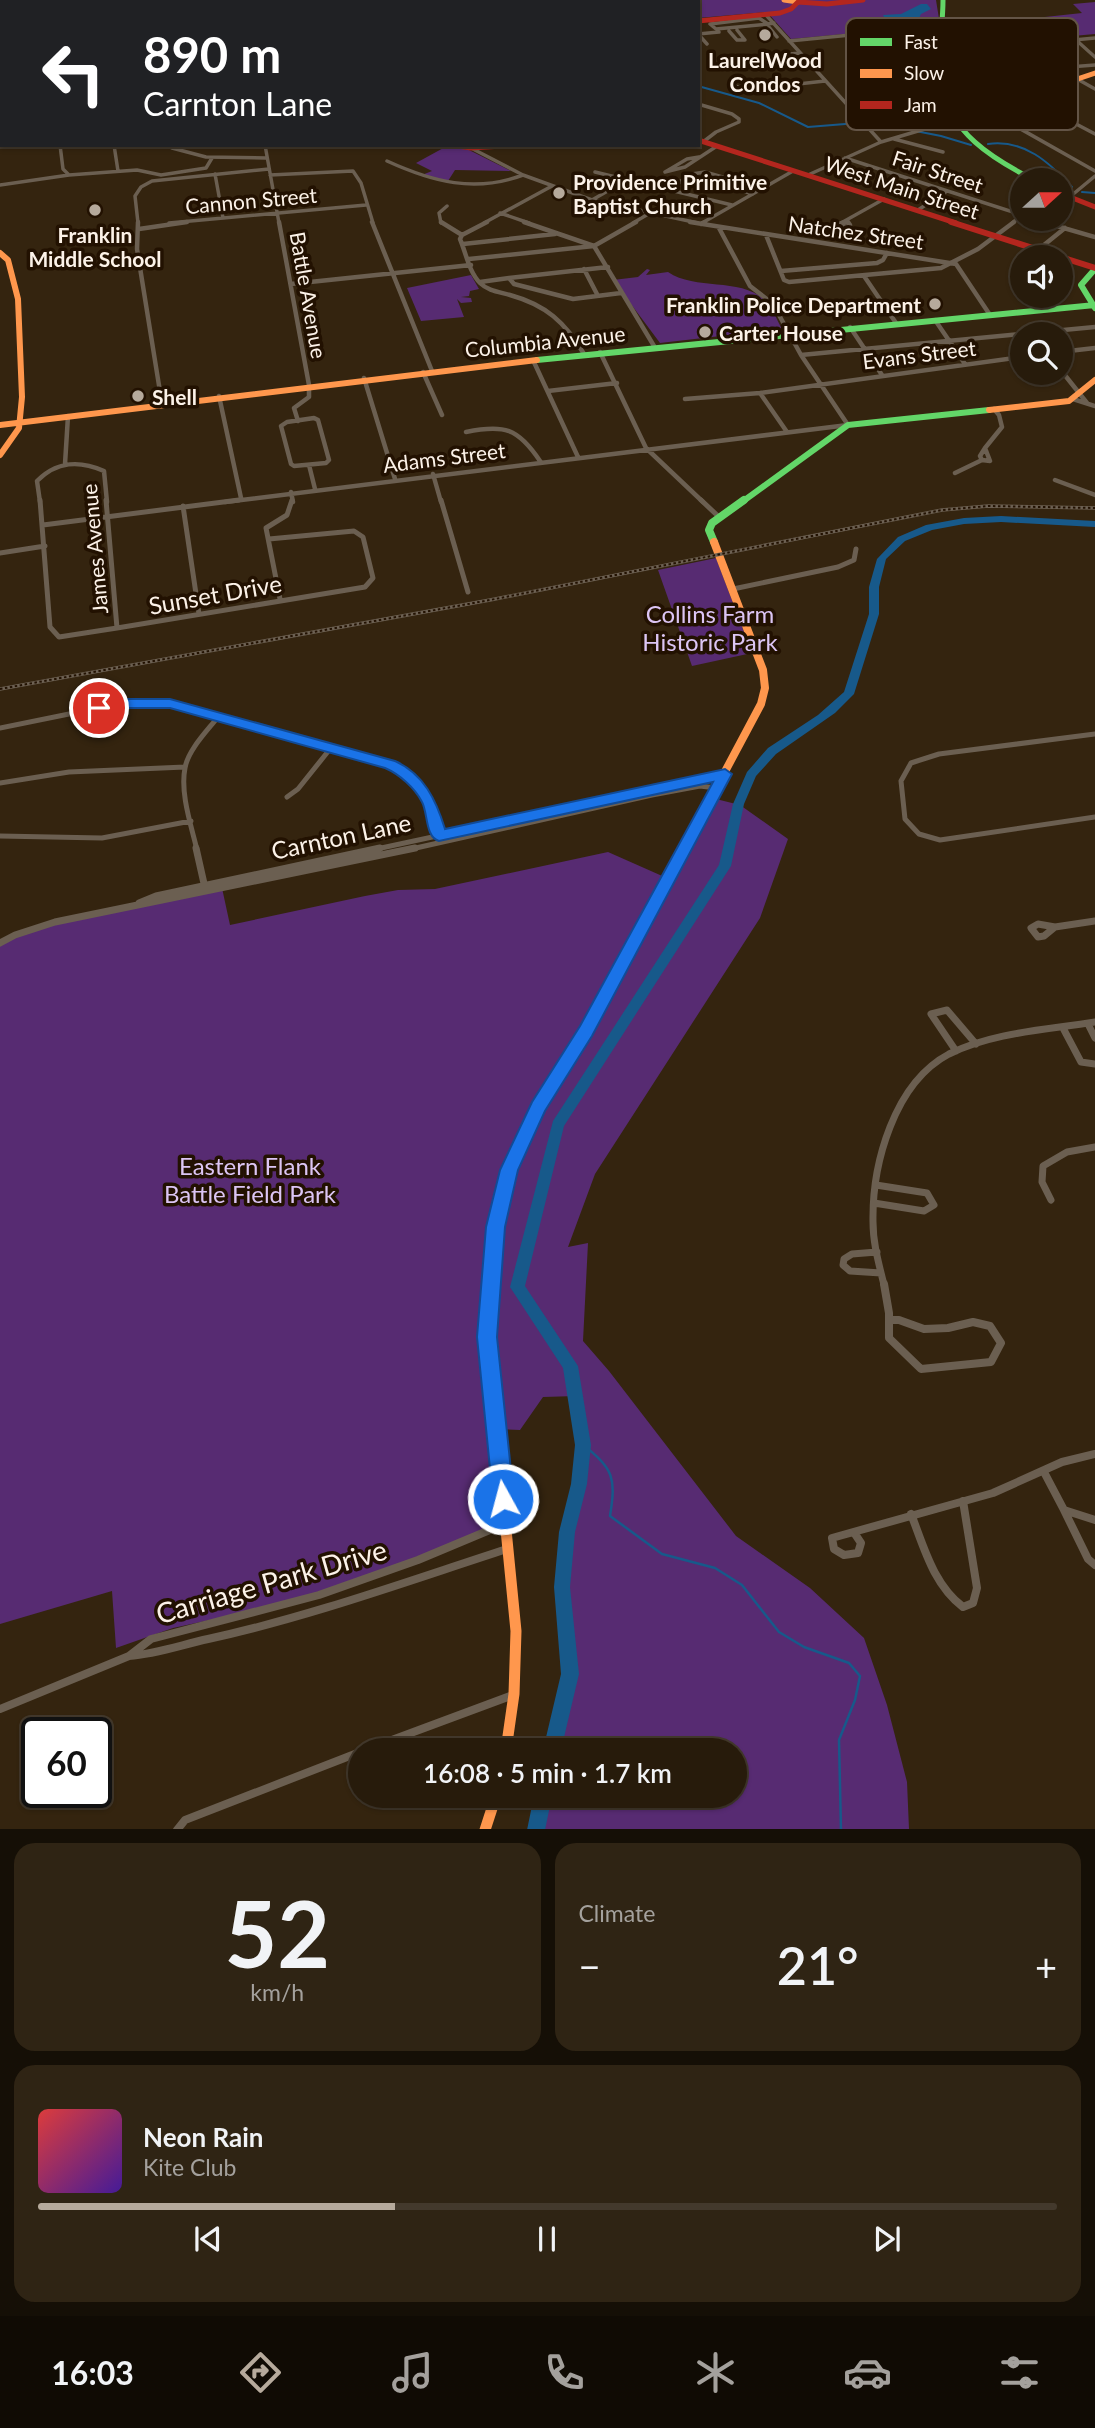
<!DOCTYPE html>
<meta charset="utf-8">
<style>
:root{--surface:#271b0b;--page:#2f2414;--text:#f1f3f6;--muted:#a4a19d;--line:#43392c;--accent:#b6aa9c}
body{margin:0;font-family:Lato,sans-serif;background:var(--page);color:var(--text);height:100vh;display:flex;flex-direction:column;font-size:26px;white-space:nowrap}
*{box-sizing:border-box;margin:0}
p{font-size:23px;color:var(--muted)}
.icon{flex:none;width:38px;height:38px;fill:none;stroke:currentColor;stroke-width:2;stroke-linecap:round;stroke-linejoin:round}
.map{position:relative;height:1829px;overflow:hidden}
.details{display:flex;flex-direction:column;gap:14px;padding:14px;background:#150f06;flex:1}
.details>*{flex:none}
.banner{position:absolute;left:0px;top:0px;width:700px;height:147px;box-shadow:0 2px 5px #0004,0 0 0 2px var(--line);background:#202124;color:#fff;overflow:hidden}
.needle{width:46px;rotate:69deg}
.buttons{position:absolute;left:1010px;top:168px;display:grid;gap:14px}
.buttons a{display:grid;place-items:center;width:63px;height:63px;border-radius:50%;background:var(--surface);box-shadow:0 2px 5px #0004,0 0 0 2px var(--line);font-size:35px}
.speed{position:absolute;left:21px;top:1717px;display:flex;gap:14px;font-size:35px;font-weight:700;text-align:center}
.speed>*{display:grid;place-content:center;width:91px;height:91px;border-radius:50%;background:var(--surface);box-shadow:0 2px 5px #0004,0 0 0 2px var(--line);line-height:1}
.speed .limit{border:4px solid #111;border-radius:10px;background:#fff;color:#111}
.pin{position:absolute;display:grid;place-items:center;width:60px;height:60px;color:#fff;margin:-30px;border:4px solid #fff;border-radius:50%;box-shadow:0 2px 7px #0007}
.me{position:absolute;width:77px;margin:-38px;rotate:353deg;stroke-linejoin:round;filter:drop-shadow(0 0 5px #0008)}
.turn{display:flex;align-items:center;gap:24px;height:147px;padding:0 28px;font-size:32px}
.turn .icon{width:91px;height:91px;stroke-width:2.5}
.turn b{display:block;font-size:49px;line-height:60px}
.big{font-size:52px;font-weight:600;line-height:1.1}
.details .widget{flex:1;display:flex;flex-direction:column;justify-content:center;gap:10px;min-width:0;padding:0 24px;border-radius:21px;background:var(--page)}
.details .dial{align-items:center;gap:0}
.dial b{font-size:91px;line-height:1}
.song{display:flex;align-items:center;gap:21px}
.cover{width:84px;height:84px;border-radius:10px;background:linear-gradient(135deg,hsl(0 70% 55%),hsl(260 70% 35%))}
.played{height:7px;border-radius:4px;background:linear-gradient(90deg,var(--accent) 35%,var(--line) 35%)}
.keys{display:flex;justify-content:space-around;direction:ltr}
.heat{display:flex;justify-content:space-between;align-items:center;font-size:38px;direction:ltr}
.details .tiles{flex:1;display:grid;gap:14px;grid-template-columns:1fr 1fr}
.widget:last-child{grid-column:span 2}
.trip{position:absolute;left:348px;top:1738px;width:399px;height:70px;border-radius:35px;background:var(--surface);box-shadow:0 2px 5px #0004,0 0 0 2px var(--line);font-weight:600;line-height:70px;text-align:center}
.dock{display:flex;height:112px;justify-content:space-around;align-items:center;background:#100b04;color:var(--muted)}
.dock .icon{width:49px;height:49px}
.dock .selected{color:var(--accent)}
.dock b{font-size:32px;color:var(--text)}
.map>svg:first-child{display:block}
</style>
<div class="map">
<svg width="1095" height="1830" viewBox="0 0 1095 1830">
<rect width="100%" height="100%" fill="#34240f"/>
<!-- green -->
<path fill="#572b72" d="M 535,0 L 936,0 L 940,25 L 791,39 L 767,12 L 698,18 L 698,2 Z
M 1095,2 L 1095,34 L 1039,39 L 1017,20 L 1082,13 L 1073,4 Z
M 447,146 L 469,150 L 511,171 L 455,170 L 448,181 L 422,175 L 432,171 L 416,163 Z
M 647,269 L 650,270 L 646,275 L 668,272 C 696,291 740,277 765,300 C 772,307 777,320 782,329 L 660,343 L 613,280 L 638,277 Z
M 471,275 L 479,289 L 470,291 L 469,296 L 461,297 L 471,298 L 472,302 L 461,303 L 457,299 L 464,317 L 421,321 L 407,288 Z
M 716,558 L 752,653 L 692,666 L 658,570 Z
M 712,798 L 740,805 L 788,839 L 760,918 L 595,1174 L 568,1247 L 588,1243 L 583,1341 L 609,1371 L 736,1536 L 810,1588 L 864,1638 L 887,1705 L 907,1782 L 909,1829 L 536,1829 L 543,1796 L 735,1796 L 735,1750 L 552,1750 L 570,1674 L 562,1587 L 567,1532 L 579,1484 L 583,1445 L 577,1396 L 543,1397 L 520,1430 L 495,1429 L 492,1402 L 484,1403 L 494,1525 L 436,1551 L 284,1604 L 173,1628 L 116,1648 L 112,1591 L 0,1624 L 0,943 L 35,929 L 222,888 L 230,925 L 365,896 L 398,890 L 435,889 L 608,852 L 669,879 Z"/>
<!-- water -->
<path fill="#17598a" d="M 921,4 L 927,4 L 931,9 L 921,14 L 915,26 L 876,28 L 877,24 L 885,19 L 883,15 L 901,14 Z"/>
<g fill="none" stroke-linecap="round" stroke-linejoin="round">
<!-- stream-far1 -->
<path stroke="#17598a" stroke-width="2" d="M 544,0 L 546,2
M 698,86 L 759,103 L 808,127 L 870,122 L 941,136 L 971,145
M 988,144 C 1024,139 1049,162 1072,187
M 1082,192 L 1095,193"/>
<!-- stream -->
<path stroke="#17598a" stroke-width="2.5" d="M 583,1445 C 614,1468 616,1479 610,1516 L 662,1554 L 715,1568 L 742,1585 L 779,1632 L 804,1647 L 849,1663 L 860,1676 L 855,1700 L 839,1740 L 841,1830"/>
<!-- river -->
<path fill="#17598a" fill-rule="evenodd" d="M 1001,516 L 1095,521 L 1095,527 L 1001,522 L 964,524 L 932,530 L 905,541 L 886,559 L 879,587 L 879,614 L 854,694 L 835,713 L 776,754 L 756,776 L 744,804 L 731,866 L 564,1126 L 525,1286 L 578,1366 L 591,1445 L 587,1484 L 575,1532 L 570,1587 L 579,1674 L 561,1750 L 543,1750 L 561,1674 L 554,1587 L 559,1532 L 571,1484 L 575,1445 L 563,1368 L 510,1287 L 553,1121 L 719,865 L 733,804 L 747,772 L 768,748 L 818,715 L 844,692 L 869,614 L 869,587 L 877,559 L 898,537 L 926,525 L 964,518 Z
M 534,1796 L 552,1796 L 545,1830 L 527,1830 Z"/>
<!-- street-far4 -->
<path stroke="#6b5f51" stroke-width="3.5" d="M 295,0 L 303,2
M 154,2 L 168,0
M 227,2 L 245,0
M 400,2 L 406,1
M 766,15 L 881,142
M 759,18 L 768,24 L 716,29 L 710,24 Z
M 768,24 L 774,23
M 769,27 L 777,37
M 729,31 L 737,40 L 745,40 L 737,30
M 698,34 L 719,32
M 698,34 L 707,44
M 1095,38 L 1042,43 L 1069,67 L 1095,65
M 1075,39 L 1095,57
M 789,41 L 1005,20 L 1063,71 L 1095,89
M 721,61 L 800,53
M 732,84 L 744,90 L 825,81
M 1027,98 L 1095,134
M 698,104 L 732,114 L 739,119 L 739,122 L 716,132 L 703,142
M 987,110 L 1095,171
M 894,139 L 943,152
M 60,145 L 63,169 L 69,175 L 137,170 L 161,175 L 206,168 L 212,158
M 114,145 L 118,171
M 265,145 L 279,223
M 172,148 L 206,157 L 266,158
M 471,148 L 523,175 L 592,200 L 698,223
M 699,157 L 687,159 L 665,172 L 685,167 L 717,146
M 845,158 L 1022,215
M 387,161 C 433,182 475,193 523,175
M 595,172 L 732,205
M 705,172 L 733,180 L 730,187 L 716,191 L 679,182 L 692,174 Z
M 215,174 L 223,218
M 270,175 L 353,171 L 361,183 L 373,223
M 808,175 L 881,142 L 955,120
M 0,185 L 69,175
M 730,187 L 753,194
M 592,200 L 625,181
M 1060,205 L 1095,176
M 918,210 L 947,191
M 500,213 L 529,223
M 1035,219 L 1049,223
M 138,223 L 135,196 L 141,187 L 152,181 L 269,169
M 169,223 L 366,205
M 441,223 L 439,213 L 447,206
M 484,223 L 552,186
M 633,223 L 650,213
M 702,223 L 793,171
M 841,223 L 884,199
M 1012,223 L 1022,215"/>
<!-- street-far3 -->
<path stroke="#6b5f51" stroke-width="4.5" d="M 138,222 L 137,249 L 162,404
M 279,222 L 309,385 L 309,397 L 294,408 L 298,421
M 372,222 L 432,371
M 441,222 L 462,235
M 487,222 L 462,235 L 460,239 C 466,253 469,272 480,283 C 488,291 500,292 510,295 C 546,305 565,322 584,354
M 524,222 L 594,246 L 654,346
M 690,222 L 956,264
M 845,222 L 839,224 L 845,227 L 850,225 L 848,222
M 1043,222 L 1095,237
M 701,224 L 705,222
M 139,229 L 187,222
M 766,235 L 784,280 L 789,282 L 941,268 L 978,249 L 1014,222
M 463,244 L 555,234
M 1039,249 L 1065,228
M 469,259 L 594,246 L 636,222
M 956,264 L 990,315
M 584,269 L 598,296
M 781,271 L 877,263 L 883,260 L 887,253
M 864,276 L 896,323
M 509,278 L 608,267
M 480,282 L 509,278 L 514,284 L 573,299 L 621,293
M 291,284 L 471,265
M 935,320 L 965,364
M 850,327 L 882,375
M 600,352 L 646,448 L 703,502
M 1060,352 L 1095,348
M 801,355 L 1095,327
M 533,360 L 578,457
M 1060,369 L 1087,403
M 423,372 L 442,415
M 364,378 L 395,479
M 548,391 L 617,383
M 760,393 L 787,432
M 219,396 L 241,498
M 685,399 L 760,393 L 1022,357
M 1073,399 L 1095,406
M 314,418 L 318,420 L 329,460 L 326,463 L 294,466 L 291,464 L 281,426 L 287,422 Z
M 466,432 C 504,424 518,428 540,461
M 985,448 L 990,461 L 982,460 L 980,456 Z
M 985,448 L 1002,427 L 999,415 L 994,409
M 65,464 L 68,416
M 309,465 L 315,489
M 955,473 L 982,460
M 433,474 L 441,502
M 1055,480 L 1095,495
M 291,492 L 293,502
M 40,502 L 37,481 C 57,461 79,460 104,471 L 107,502
M 225,502 L 848,425 L 801,355 L 773,304 L 750,286 L 719,228"/>
<!-- street-far2 -->
<path stroke="#6b5f51" stroke-width="5" d="M 40,500 L 50,627 L 59,637 L 117,628
M 106,500 L 117,628
M 441,500 L 468,592
M 701,500 L 719,517
M 183,506 L 199,614
M 43,525 L 239,500
M 0,553 L 45,546
M 733,589 L 838,567 L 854,560 L 856,549
M 280,599 L 266,528 L 287,515 L 292,500
M 117,628 L 365,587 L 373,578 L 363,537 L 354,531 L 269,539
M 0,728 L 123,703 L 171,703 L 390,764 C 421,782 430,806 440,839
M 1095,734 L 939,754 L 911,763 L 901,781 L 905,819 L 919,834 L 940,840 L 1095,817
M 0,783 L 69,772 L 185,767
M 287,797 L 298,789 L 330,749
M 0,836 L 102,838 L 191,821
M 197,850 C 191,825 180,793 185,768 C 188,750 207,731 218,717
M 372,850 L 725,774
M 407,850 L 652,795 L 700,786 L 716,788"/>
<!-- street-far1 -->
<path stroke="#6b5f51" stroke-width="7" d="M 196,848 L 205,888
M 139,903 L 156,896 L 380,848
M 1038,924 L 1055,927 L 1044,936 L 1038,937 L 1031,928 Z
M 1055,927 L 1095,921
M 0,943 L 15,935 L 55,922 L 415,848
M 1088,1024 L 1095,1038
M 1063,1028 L 1081,1062 L 1095,1064
M 956,1051 L 931,1014 L 947,1010 L 976,1044
M 1051,1200 L 1042,1182 L 1043,1166 L 1067,1152 L 1095,1147
M 874,1203 L 924,1211 L 934,1205 L 927,1193 L 876,1185
M 877,1252 L 852,1254 L 844,1259 L 843,1265 L 850,1271 L 881,1273
M 884,1285 C 879,1264 873,1244 873,1222 C 872,1164 894,1083 949,1054 C 994,1032 1047,1030 1095,1022"/>
<!-- street -->
<path stroke="#6b5f51" stroke-width="8" d="M 884,1284 L 889,1313 L 889,1338 L 921,1369 L 991,1362 L 1001,1343 L 990,1326 L 973,1322 L 948,1328 L 924,1329 L 899,1320 L 891,1320
M 1044,1472 L 1064,1510 L 1095,1520
M 1064,1510 L 1088,1559 L 1095,1565
M 911,1514 C 924,1547 933,1584 963,1607 L 973,1603 L 977,1588 L 963,1501
M 504,1524 L 418,1560 L 319,1595 L 151,1639 L 129,1656 C 156,1654 181,1645 208,1639 C 309,1617 408,1581 507,1549
M 855,1534 L 861,1543 L 858,1553 L 844,1555 L 834,1549 L 832,1538 L 993,1493 L 1062,1462 L 1095,1454
M 0,1709 L 129,1656
M 365,1750 L 513,1695
M 177,1830 L 185,1820 L 360,1752"/>
<!-- fast-far3 -->
<path stroke="#63d668" stroke-width="5" d="M 943,0 C 943,27 937,55 941,82 C 948,132 993,159 1034,180
M 72,2 L 76,0"/>
<!-- fast-far2 -->
<path stroke="#63d668" stroke-width="6" d="M 1095,269 L 1081,285 L 1095,308
M 537,360 L 1095,305
M 742,502 L 848,425 L 989,410"/>
<!-- fast-far1 -->
<path stroke="#63d668" stroke-width="8" d="M 714,542 L 709,530 L 712,523 L 744,500
M 683,850 L 688,841"/>
<!-- fast -->
<path stroke="#63d668" stroke-width="10" d="M 502,1199 L 521,1142 L 538,1107 L 586,1031 L 684,848"/>
<!-- slow-far4 -->
<path stroke="#ff974d" stroke-width="5" d="M 784,0 L 798,2
M 0,35 L 2,33
M 955,120 L 1095,73"/>
<!-- slow-far3 -->
<path stroke="#ff974d" stroke-width="6" d="M 0,253 L 8,260 L 18,299 L 22,397 L 19,428 L 0,455
M 989,410 L 1069,401 L 1095,380
M 0,425 L 537,360"/>
<!-- slow-far2 -->
<path stroke="#ff974d" stroke-width="8" d="M 688,841 L 761,704 L 765,688 L 763,670 L 714,542"/>
<!-- slow-far1 -->
<path stroke="#ff974d" stroke-width="10" d="M 490,1285 L 502,1199"/>
<!-- slow -->
<path stroke="#ff974d" stroke-width="11" d="M 490,1284 L 487,1337 L 516,1631 L 514,1694 L 506,1750
M 485,1830 L 496,1796"/>
<!-- jam-far1 -->
<path stroke="#b3261e" stroke-width="5" d="M 698,21 L 780,13 L 791,9 L 798,2 L 827,4 L 863,0
M 698,140 L 956,223
M 451,145 L 471,148 L 518,145
M 1060,193 L 1095,207"/>
<!-- jam -->
<path stroke="#b3261e" stroke-width="6" d="M 951,222 L 1095,268"/>
<!-- rail casing -->
<g stroke="#6c6052" stroke-width="3.5">
<path id="rail" d="M 0,689 L 490,600 L 942,510 L 988,506 L 1095,508"/>
</g>
<!-- rail -->
<use href="#rail" stroke="#221101" stroke-width="2" stroke-dasharray="2.5" stroke-linecap="butt"/>
</g>
<!-- route -->
<path fill="#1a73e8" stroke="#114b97" stroke-width="2" d="M 123,699 L 170,699 L 395,761 C 424,774 436,800 445,829 L 725,769 L 732,774 L 592,1036 L 545,1111 L 518,1170 L 505,1227 L 497,1337 L 514,1499 L 511,1506 L 503,1509 L 496,1506 L 493,1499 L 477,1337 L 486,1227 L 500,1170 L 532,1102 L 580,1026 L 713,782 L 439,841 C 425,837 428,813 422,802 C 415,788 399,774 385,768 L 170,708 L 123,708 L 99,713 L 91,708 L 94,705 Z"/>
<!-- markers -->
<g fill="#b6aa9c" stroke="#221101" stroke-width="2.5">
<circle cx="765" cy="35" r="7"/>
<circle cx="559" cy="193" r="7"/>
<circle cx="95" cy="210" r="7"/>
<circle cx="935" cy="304" r="7"/>
<circle cx="705" cy="332" r="7"/>
<circle cx="138" cy="396" r="7"/>
</g>
<g text-anchor="middle" dominant-baseline="central" stroke-width="7" stroke-linejoin="round" paint-order="stroke">
<!-- far-poi labels -->
<g font-size="21" font-weight="bold" fill="#fcf2e8" stroke="#221101" text-anchor="start">
<text x="765" y="59" text-anchor="middle">LaurelWood<tspan x="765" dy="24">Condos</tspan></text>
<text x="573" y="181">Providence Primitive<tspan x="573" dy="24">Baptist Church</tspan></text>
<text x="95" y="234" text-anchor="middle">Franklin<tspan x="95" dy="24">Middle School</tspan></text>
<text x="921" y="304" text-anchor="end">Franklin Police Department</text>
<text x="719" y="332">Carter House</text>
<text x="152" y="396">Shell</text>
</g>
<!-- far-street labels -->
<g font-size="21" fill="#fcf2e8" stroke="#221101">
<text transform="translate(938 171) rotate(18)">Fair Street</text>
<text transform="translate(902 187) rotate(18)">West Main Street</text>
<text transform="translate(251 200) rotate(-5)">Cannon Street</text>
<text transform="translate(856 232) rotate(8)">Natchez Street</text>
<text transform="translate(309 295) rotate(80)">Battle Avenue</text>
<text transform="translate(545 341) rotate(-6)">Columbia Avenue</text>
<text transform="translate(919 354) rotate(-7)">Evans Street</text>
<text transform="translate(444 457) rotate(-7)">Adams Street</text>
<text transform="translate(94 549) rotate(-95)">James Avenue</text>
</g>
<!-- street labels -->
<g font-size="24" fill="#fcf2e8" stroke="#221101">
<text transform="translate(215 594) rotate(-10)">Sunset Drive</text>
<text transform="translate(341 836) rotate(-12)">Carnton Lane</text>
</g>
<!-- park labels -->
<g font-size="24" fill="#dcc5f4" stroke="#221101">
<text x="710" y="613">Collins Farm<tspan x="710" dy="28">Historic Park</tspan></text>
<text x="250" y="1165">Eastern Flank<tspan x="250" dy="28">Battle Field Park</tspan></text>
</g>
<!-- near-street labels -->
<g font-size="28" fill="#fcf2e8" stroke="#221101">
<text transform="translate(271 1581) rotate(-16)">Carriage Park Drive</text>
</g>
</g>
<!-- legend -->
<rect x="846" y="18" width="232" height="112" rx="10" fill="#221101" stroke="#635446" stroke-width="2"/>
<rect x="860" y="38" width="32" height="8" fill="#63d668"/>
<rect x="860" y="69" width="32" height="9" fill="#ff974d"/>
<rect x="860" y="101" width="32" height="8" fill="#b3261e"/>
<g font-size="19" fill="#fcf2e8">
<text x="904" y="49">Fast</text>
<text x="904" y="80">Slow</text>
<text x="904" y="112">Jam</text>
</g>
</svg>
<div class="buttons">
<a><svg class="needle" viewBox="-14 -14 28 28"><path d="M0-13l5 13h-10z" fill="#e53935"/><path d="M0 13l5-13h-10z" fill="#a4a19d"/></svg></a>
<a><svg class="icon" aria-label="sound" viewBox="0 0 24 24"><path d="M4 9h4l5-4v14l-5-4H4zM17 9q2 3 0 6"/></svg></a>
<a><svg class="icon" aria-label="search" viewBox="0 0 24 24"><circle cx="10" cy="10" r="6"/><path d="M15 15l6 6"/></svg></a>
</div>
<div class="speed"><div class="limit">60</div></div>
<div class="pin" style="left:99px;top:708px;background:#d93025"><svg class="icon" aria-label="arrive" viewBox="0 0 24 24"><path d="M6 21V4h12l-3 4 3 4H6"/></svg></div>
<svg class="me" style="left:503px;top:1499px" viewBox="-20 -20 40 40"><circle r="17" fill="#1a73e8" stroke="#fff" stroke-width="3"/><path d="M0-11L8 9 0 5-8 9z" fill="#fff"/></svg>
<div class="trip">16:08 · 5 min · 1.7 km</div>
<div class="banner">
<div class="turn"><svg class="icon" aria-label="left" viewBox="0 0 24 24"><path d="M17 20v-9H6M10 6l-5 5 5 5"/></svg><div><b>890 m</b>Carnton Lane</div></div>
</div>
</div>
<section class="details">
<div class="tiles">
<div class="widget dial"><b>52</b><p>km/h</p></div>
<div class="widget"><p>Climate</p>
<div class="heat"><a>−</a><b class="big">21°</b><a>+</a></div>
</div>
<div class="widget">
<div class="song"><i class="cover"></i><div><b>Neon Rain</b><p>Kite Club</p></div></div>
<div class="played"></div>
<div class="keys"><svg class="icon" aria-label="previous" viewBox="0 0 24 24"><path d="M18 5L8 12l10 7zM5 5v14"/></svg><svg class="icon" aria-label="pause" viewBox="0 0 24 24"><path d="M8 5v14M16 5v14"/></svg><svg class="icon" aria-label="next" viewBox="0 0 24 24"><path d="M6 5l10 7-10 7zM19 5v14"/></svg></div>
</div>
</div>
</section>
<nav class="dock">
<b>16:03</b>
<svg class="icon selected" aria-label="directions" viewBox="0 0 24 24"><path d="M12 3l9 9-9 9-9-9zM9 14v-3h6M13 9l2 2-2 2"/></svg>
<svg class="icon" aria-label="music" viewBox="0 0 24 24"><path d="M9 18V5l10-2v13"/><circle cx="6" cy="18" r="3"/><circle cx="16" cy="16" r="3"/></svg>
<svg class="icon" aria-label="phone" viewBox="0 0 24 24"><path d="M5 4h4l2 5-3 2q2 4 5 5l2-3 5 2v4C11 20 4 13 5 4z"/></svg>
<svg class="icon" aria-label="climate" viewBox="0 0 24 24"><path d="M12 3v18M4 7l16 10M4 17L20 7"/></svg>
<svg class="icon" aria-label="car" viewBox="0 0 24 24"><path d="M5 17H2v-5l4-1 3-4h7l3 4 3 1v5h-3M9 17h6M6 11h13"/><circle cx="7" cy="17" r="2"/><circle cx="17" cy="17" r="2"/></svg>
<svg class="icon" aria-label="filters" viewBox="0 0 24 24"><path d="M4 7h16M4 17h16"/><circle cx="9" cy="7" r="2"/><circle cx="15" cy="17" r="2"/></svg>
</nav>
